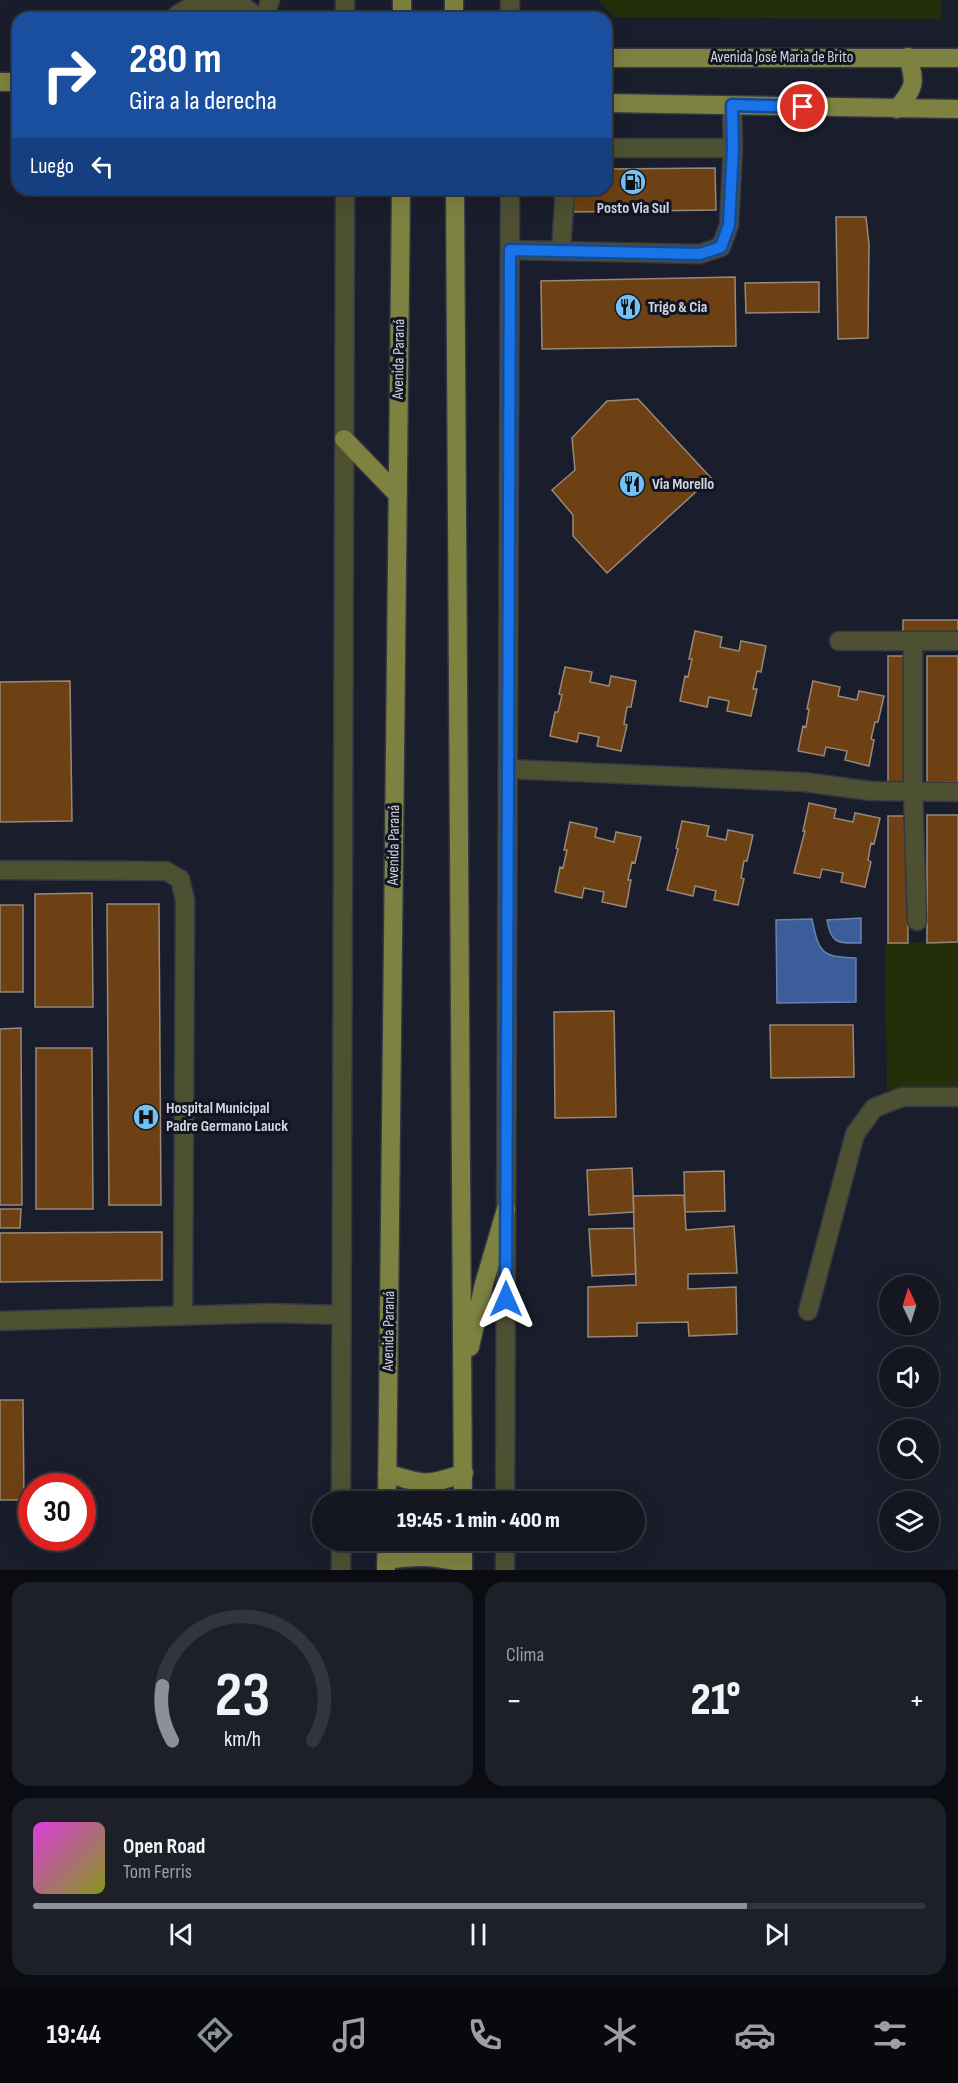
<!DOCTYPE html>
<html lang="es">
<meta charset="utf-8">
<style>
:root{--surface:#141620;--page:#1d1f29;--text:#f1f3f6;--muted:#9d9fa5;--line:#33353e;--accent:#8c9099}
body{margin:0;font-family:"Sofia Sans Condensed",sans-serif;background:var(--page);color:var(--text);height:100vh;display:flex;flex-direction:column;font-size:22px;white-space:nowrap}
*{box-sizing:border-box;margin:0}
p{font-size:20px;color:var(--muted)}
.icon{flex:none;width:33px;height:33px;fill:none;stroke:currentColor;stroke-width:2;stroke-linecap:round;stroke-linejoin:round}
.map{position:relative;height:1570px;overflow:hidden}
.sheet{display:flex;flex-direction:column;gap:12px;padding:12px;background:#0b0c12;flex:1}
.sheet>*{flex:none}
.hud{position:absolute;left:12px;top:12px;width:600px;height:183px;border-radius:18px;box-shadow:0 6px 24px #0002,0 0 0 2px var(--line);background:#1a4fa0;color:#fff;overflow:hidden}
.needle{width:39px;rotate:356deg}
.tools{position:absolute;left:879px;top:1275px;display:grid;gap:12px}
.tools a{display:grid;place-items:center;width:60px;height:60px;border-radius:50%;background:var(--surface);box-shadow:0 6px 24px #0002,0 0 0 2px var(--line);font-size:30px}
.speed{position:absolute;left:18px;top:1473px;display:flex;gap:12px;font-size:30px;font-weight:700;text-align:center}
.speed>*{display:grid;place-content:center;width:78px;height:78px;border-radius:50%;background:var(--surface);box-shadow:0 6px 24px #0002,0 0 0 2px var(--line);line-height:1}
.speed .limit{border:9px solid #d22;background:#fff;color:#111}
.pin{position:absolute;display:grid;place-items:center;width:51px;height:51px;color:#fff;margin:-26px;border:3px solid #fff;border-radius:50%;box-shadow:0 2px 6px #0007}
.me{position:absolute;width:66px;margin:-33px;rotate:0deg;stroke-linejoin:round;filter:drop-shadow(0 0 4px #0008)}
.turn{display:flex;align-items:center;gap:21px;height:126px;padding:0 18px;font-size:27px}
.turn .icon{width:78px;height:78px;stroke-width:2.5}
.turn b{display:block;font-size:42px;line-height:51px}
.then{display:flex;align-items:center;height:57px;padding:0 18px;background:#0003;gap:12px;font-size:22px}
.big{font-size:45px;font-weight:800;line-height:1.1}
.sheet .widget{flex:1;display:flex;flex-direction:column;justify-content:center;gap:9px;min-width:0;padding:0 21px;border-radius:18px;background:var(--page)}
.sheet .dial{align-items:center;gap:0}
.dial svg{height:156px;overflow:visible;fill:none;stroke:var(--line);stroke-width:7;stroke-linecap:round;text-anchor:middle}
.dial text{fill:var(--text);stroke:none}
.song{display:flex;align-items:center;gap:18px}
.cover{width:72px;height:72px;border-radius:9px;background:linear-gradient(135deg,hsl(300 70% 55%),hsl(70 70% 35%))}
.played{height:6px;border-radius:3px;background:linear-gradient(90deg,var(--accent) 80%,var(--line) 80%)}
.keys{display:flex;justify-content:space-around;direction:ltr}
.heat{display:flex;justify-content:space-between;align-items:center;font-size:33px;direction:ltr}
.sheet .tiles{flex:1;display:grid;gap:12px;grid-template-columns:1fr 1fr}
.widget:last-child{grid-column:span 2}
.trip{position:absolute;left:312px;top:1491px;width:333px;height:60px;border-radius:30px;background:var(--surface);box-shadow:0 6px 24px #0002,0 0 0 2px var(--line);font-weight:800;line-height:60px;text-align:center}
.tab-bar{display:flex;height:96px;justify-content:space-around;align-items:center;background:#08090d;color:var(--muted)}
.tab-bar .icon{width:42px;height:42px}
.tab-bar .active{color:var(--accent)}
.tab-bar b{font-size:27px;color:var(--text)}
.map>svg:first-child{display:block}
</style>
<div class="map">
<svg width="958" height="1570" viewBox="0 0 958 1570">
<rect width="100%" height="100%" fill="#1a1d2b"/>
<!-- green -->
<path fill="#242f09" d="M 598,0 L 941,0 L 941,19 L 614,17 Z
M 958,942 L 958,1089 L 887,1090 L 885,943 Z"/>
<!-- water -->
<path fill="#3b5d99" stroke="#6881ae" stroke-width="1.5" d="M 861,918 L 861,943 C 839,943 831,945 827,920 Z
M 812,919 C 819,953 821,957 856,958 L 856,1002 L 777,1003 L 776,920 Z"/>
<!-- building -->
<path fill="#6d4113" stroke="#98887a" stroke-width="1.5" d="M 715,168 L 716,210 L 571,212 L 571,189 L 606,189 L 606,169 Z
M 836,217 L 866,217 L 869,244 L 868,338 L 838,339 Z
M 735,277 L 736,346 L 542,349 L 541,281 Z
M 819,282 L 819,312 L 746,313 L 745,283 Z
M 638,399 L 711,478 L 607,573 L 573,536 L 573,515 L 552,490 L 575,470 L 572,438 L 607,401 Z
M 903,620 L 958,620 L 958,638 L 903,638 Z
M 695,631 L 722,637 L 720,647 L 739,651 L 741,641 L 766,646 L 761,672 L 757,671 L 753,689 L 757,689 L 751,716 L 727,711 L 729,701 L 709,697 L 707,707 L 680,701 L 685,676 L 688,677 L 692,659 L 689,659 Z
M 888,656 L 907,656 L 908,783 L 888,783 Z
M 927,656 L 958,656 L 958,782 L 927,782 Z
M 565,667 L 592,672 L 590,682 L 609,686 L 611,676 L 636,681 L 631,707 L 627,707 L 624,724 L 627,725 L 621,751 L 597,746 L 599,737 L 579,733 L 577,742 L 550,736 L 555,712 L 558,712 L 562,695 L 559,694 Z
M 70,681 L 72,821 L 0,822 L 0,682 Z
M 813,681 L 840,687 L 838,696 L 857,700 L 859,691 L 884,696 L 878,722 L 875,722 L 871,739 L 874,740 L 869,766 L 845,760 L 847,751 L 826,747 L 824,756 L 798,751 L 803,726 L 806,727 L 809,709 L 807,709 Z
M 809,803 L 836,809 L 834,818 L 853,822 L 855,813 L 880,818 L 874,844 L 871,843 L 868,860 L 871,862 L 865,887 L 841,882 L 843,873 L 822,869 L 820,878 L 794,873 L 805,831 L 803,831 Z
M 927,815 L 958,815 L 958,942 L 927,943 Z
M 888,816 L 907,816 L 908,943 L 888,943 Z
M 682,821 L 709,826 L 707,836 L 726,840 L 728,830 L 753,835 L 747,861 L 744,861 L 741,878 L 744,879 L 738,905 L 714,900 L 716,891 L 695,886 L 693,896 L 667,890 L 678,849 L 676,848 Z
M 570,822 L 597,828 L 595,837 L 614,842 L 616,832 L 641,837 L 635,863 L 632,862 L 628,880 L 631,880 L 626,907 L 602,902 L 604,892 L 584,888 L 582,898 L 555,892 L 560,867 L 563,868 L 567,850 L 564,850 Z
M 92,893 L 93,1007 L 35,1007 L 35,894 Z
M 107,904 L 159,904 L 161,1205 L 109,1205 Z
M 0,905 L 23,905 L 23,992 L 0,992 Z
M 614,1011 L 616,1117 L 555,1118 L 554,1012 Z
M 770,1025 L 853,1025 L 854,1077 L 771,1078 Z
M 21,1028 L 22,1205 L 0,1205 L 0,1029 Z
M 36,1048 L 92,1048 L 93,1209 L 36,1209 Z
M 632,1168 L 634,1212 L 589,1215 L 587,1170 Z
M 724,1171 L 725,1211 L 685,1212 L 684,1172 Z
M 684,1195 L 686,1230 L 734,1226 L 737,1273 L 688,1274 L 688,1289 L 736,1287 L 737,1334 L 689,1336 L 688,1322 L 637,1323 L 637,1336 L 588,1337 L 588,1287 L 636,1285 L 633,1196 Z
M 0,1209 L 21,1209 L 20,1228 L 0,1228 Z
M 634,1228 L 636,1274 L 592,1276 L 589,1229 Z
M 162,1232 L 162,1280 L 0,1282 L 0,1233 Z
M 0,1400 L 23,1400 L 24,1500 L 0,1500 Z"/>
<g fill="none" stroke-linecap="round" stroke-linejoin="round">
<!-- minor casing -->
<g stroke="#343744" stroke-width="21">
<path id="minor" d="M 345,0 L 345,18
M 174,18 C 189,3 218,0 238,4 C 245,6 252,14 258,18
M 265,18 L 270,0
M 510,18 L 510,0
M 606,148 L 733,148
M 510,250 L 700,254 L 721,247 L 729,225 L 733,148 L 732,106
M 561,251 L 565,189
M 839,641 L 958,641
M 913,641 L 913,792 L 917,921
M 508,769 L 804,782 L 871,791 L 958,792
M 0,870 L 166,871 L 180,879 L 185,900 L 183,1316
M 808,1311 L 855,1134 L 874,1108 L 902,1097 L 958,1097
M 0,1321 L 270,1313 L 342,1315
M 341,1502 L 345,189
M 505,1502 L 510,189
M 341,1570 L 341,1540
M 505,1570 L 505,1540"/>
</g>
<!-- major casing -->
<g stroke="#343744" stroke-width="21">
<path id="major" d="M 402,18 L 402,0
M 454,18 L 454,0
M 606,58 L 958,58
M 0,82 L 18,82
M 606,103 L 958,109
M 897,109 C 915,87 916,84 908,57
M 455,189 L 463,1502
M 344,439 L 398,495
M 470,1347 L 484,1284 L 506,1209
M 387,1473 C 422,1485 429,1486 464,1473
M 387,1502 L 401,189
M 387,1560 C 416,1555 434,1556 463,1563
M 386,1570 L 387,1540
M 463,1570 L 463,1540"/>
</g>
<!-- minor -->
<use href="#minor" stroke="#4e5032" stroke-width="18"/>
<!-- major -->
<use href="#major" stroke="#7e8240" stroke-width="18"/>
</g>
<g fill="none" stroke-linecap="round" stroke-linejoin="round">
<!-- route casing -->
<g stroke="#114b97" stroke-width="15">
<path id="route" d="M 506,1299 L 510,250 L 700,254 L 721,247 L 729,225 L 733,148 L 732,105 L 803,107"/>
</g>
<!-- route -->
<use href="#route" stroke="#1a73e8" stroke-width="10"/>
</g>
<!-- icons -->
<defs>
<g id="fuel-disc" transform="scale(1.35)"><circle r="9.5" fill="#72c1f5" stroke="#111421"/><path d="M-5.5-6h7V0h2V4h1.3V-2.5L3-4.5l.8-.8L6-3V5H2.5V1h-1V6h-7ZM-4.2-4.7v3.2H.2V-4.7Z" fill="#111"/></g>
<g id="restaurant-disc" transform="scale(1.35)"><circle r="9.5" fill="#72c1f5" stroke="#111421"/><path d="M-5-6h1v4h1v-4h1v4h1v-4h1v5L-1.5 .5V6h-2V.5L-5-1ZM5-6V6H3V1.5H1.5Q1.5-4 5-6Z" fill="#111"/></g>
<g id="hospital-disc" transform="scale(1.35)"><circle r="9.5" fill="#72c1f5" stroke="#111421"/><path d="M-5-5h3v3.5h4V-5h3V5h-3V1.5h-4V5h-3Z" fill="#111"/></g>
</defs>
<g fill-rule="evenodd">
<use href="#fuel-disc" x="633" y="182"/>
<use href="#restaurant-disc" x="628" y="307"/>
<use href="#restaurant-disc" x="632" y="484"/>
<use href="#hospital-disc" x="146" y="1117"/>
</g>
<g text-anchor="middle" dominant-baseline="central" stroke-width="6" stroke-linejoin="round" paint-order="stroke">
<!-- street labels -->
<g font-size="16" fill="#d2d4de" stroke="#111421">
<text x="782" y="57">Avenida José Maria de Brito</text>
<text transform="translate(399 359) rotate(-89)">Avenida Paraná</text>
<text transform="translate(394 845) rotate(-89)">Avenida Paraná</text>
<text transform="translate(389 1331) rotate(-89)">Avenida Paraná</text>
</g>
<!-- poi labels -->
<g font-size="16" font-weight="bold" fill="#d2d4de" stroke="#111421" text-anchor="start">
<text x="633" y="208" text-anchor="middle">Posto Via Sul</text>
<text x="648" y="307">Trigo &amp; Cia</text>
<text x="652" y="484">Via Morello</text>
<text x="166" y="1108">Hospital Municipal<tspan x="166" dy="18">Padre Germano Lauck</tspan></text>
</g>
</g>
</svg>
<div class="tools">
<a><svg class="needle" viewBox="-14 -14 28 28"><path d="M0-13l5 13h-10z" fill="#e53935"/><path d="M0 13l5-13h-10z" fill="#9d9fa5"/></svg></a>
<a><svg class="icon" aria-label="sound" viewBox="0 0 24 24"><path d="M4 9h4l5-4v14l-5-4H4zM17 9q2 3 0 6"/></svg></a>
<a><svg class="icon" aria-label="search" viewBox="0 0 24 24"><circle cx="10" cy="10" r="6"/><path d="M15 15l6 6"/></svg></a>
<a><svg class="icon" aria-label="layers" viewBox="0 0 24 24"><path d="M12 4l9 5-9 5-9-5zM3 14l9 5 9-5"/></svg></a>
</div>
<div class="speed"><div class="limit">30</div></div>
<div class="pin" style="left:803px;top:107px;background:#d93025"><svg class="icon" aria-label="arrive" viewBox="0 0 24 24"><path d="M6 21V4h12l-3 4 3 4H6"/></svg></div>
<svg class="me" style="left:506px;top:1299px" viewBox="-20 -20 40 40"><path d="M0-17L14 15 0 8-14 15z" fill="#1a73e8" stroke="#fff" stroke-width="4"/></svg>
<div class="trip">19:45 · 1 min · 400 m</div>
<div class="hud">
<div class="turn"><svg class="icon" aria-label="right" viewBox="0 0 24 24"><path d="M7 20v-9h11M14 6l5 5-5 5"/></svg><div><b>280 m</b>Gira a la derecha</div></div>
<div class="then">Luego<svg class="icon" aria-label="left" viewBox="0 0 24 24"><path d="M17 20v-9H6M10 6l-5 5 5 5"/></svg></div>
</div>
</div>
<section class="sheet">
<div class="tiles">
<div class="widget dial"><svg viewBox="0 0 100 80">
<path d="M14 69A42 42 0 1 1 86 69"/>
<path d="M14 69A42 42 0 0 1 9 41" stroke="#8c9099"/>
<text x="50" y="56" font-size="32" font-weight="700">23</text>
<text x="50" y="72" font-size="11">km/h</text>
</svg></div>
<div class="widget"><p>Clima</p>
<div class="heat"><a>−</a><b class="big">21°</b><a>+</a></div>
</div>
<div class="widget">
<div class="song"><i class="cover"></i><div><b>Open Road</b><p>Tom Ferris</p></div></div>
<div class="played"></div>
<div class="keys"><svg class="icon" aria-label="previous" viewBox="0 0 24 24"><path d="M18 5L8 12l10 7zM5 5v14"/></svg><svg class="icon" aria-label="pause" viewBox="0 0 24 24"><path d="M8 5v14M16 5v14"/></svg><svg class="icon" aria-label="next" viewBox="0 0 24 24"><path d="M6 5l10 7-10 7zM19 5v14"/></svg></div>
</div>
</div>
</section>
<nav class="tab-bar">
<b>19:44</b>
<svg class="icon active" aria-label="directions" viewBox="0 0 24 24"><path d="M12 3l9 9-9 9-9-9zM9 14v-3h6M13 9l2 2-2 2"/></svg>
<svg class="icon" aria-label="music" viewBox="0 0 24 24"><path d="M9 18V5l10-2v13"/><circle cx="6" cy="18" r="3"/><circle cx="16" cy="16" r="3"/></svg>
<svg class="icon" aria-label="phone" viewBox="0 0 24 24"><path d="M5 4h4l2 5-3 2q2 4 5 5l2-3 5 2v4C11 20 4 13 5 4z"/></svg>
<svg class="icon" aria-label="climate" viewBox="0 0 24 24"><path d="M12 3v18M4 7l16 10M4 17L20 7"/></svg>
<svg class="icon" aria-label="car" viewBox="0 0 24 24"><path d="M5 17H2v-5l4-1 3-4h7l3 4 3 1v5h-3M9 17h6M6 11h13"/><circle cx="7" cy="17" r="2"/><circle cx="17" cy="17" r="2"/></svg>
<svg class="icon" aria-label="filters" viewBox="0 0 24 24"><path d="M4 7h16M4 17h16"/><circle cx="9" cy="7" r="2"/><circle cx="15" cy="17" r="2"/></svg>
</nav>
